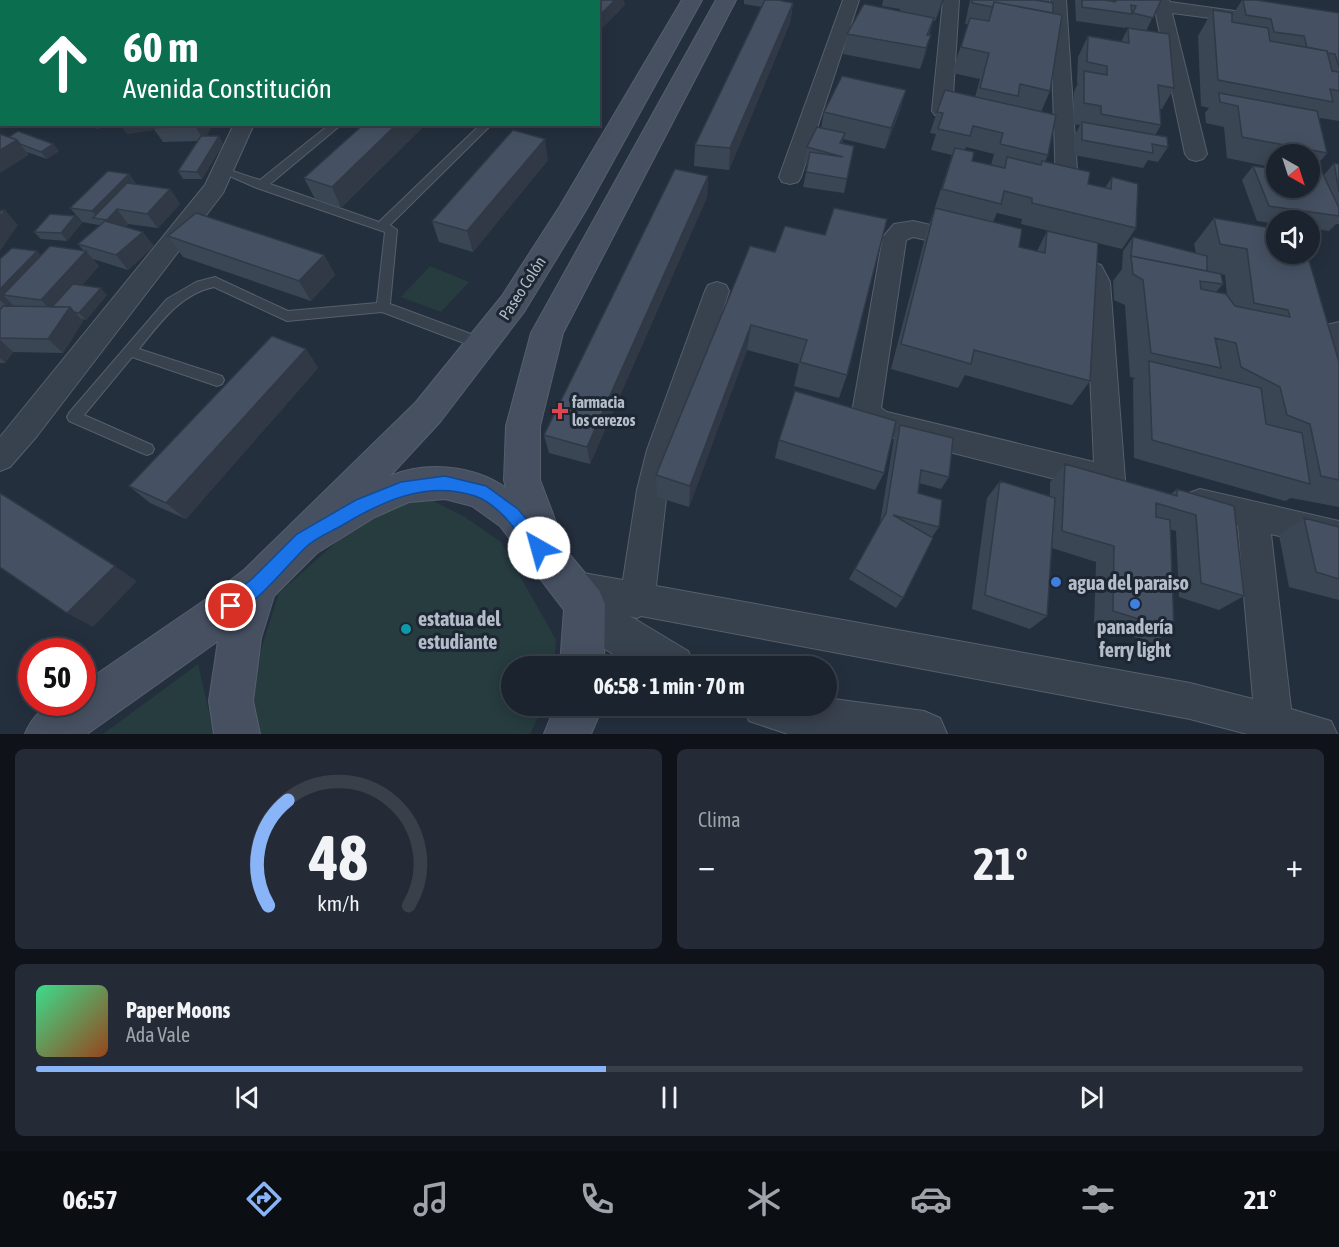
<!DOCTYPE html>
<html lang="es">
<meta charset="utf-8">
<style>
:root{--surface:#1b232e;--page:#242b36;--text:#f1f3f6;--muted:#a0a4aa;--line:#39404a;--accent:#8ab4f8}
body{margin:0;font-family:"Asap Condensed",sans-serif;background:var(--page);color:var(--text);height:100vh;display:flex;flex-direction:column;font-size:22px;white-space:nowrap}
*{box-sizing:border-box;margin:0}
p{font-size:20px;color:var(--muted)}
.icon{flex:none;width:33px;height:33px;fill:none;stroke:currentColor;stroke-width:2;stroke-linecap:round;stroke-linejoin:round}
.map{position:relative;height:734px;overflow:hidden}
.sheet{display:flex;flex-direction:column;gap:15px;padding:15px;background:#0f1319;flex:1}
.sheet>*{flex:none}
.guide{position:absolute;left:0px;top:0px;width:600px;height:126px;box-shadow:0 3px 15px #0003,0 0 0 2px var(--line);background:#0b6e4f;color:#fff;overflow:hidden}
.needle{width:39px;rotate:141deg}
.controls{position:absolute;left:1266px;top:144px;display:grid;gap:12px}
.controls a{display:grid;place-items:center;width:54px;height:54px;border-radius:50%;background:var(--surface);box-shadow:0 3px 15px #0003,0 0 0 2px var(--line);font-size:30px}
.speed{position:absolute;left:18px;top:638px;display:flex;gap:12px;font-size:30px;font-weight:700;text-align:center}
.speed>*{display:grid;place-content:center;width:78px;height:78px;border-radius:50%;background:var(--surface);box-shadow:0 3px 15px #0003,0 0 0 2px var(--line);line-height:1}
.speed .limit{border:9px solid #d22;background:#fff;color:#111}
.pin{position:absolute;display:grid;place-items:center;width:51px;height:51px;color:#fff;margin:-26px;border:3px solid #fff;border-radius:50%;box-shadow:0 2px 6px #0007}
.me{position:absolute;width:66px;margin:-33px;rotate:322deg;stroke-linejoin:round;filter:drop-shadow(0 0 4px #0008)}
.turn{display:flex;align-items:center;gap:21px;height:126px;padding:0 24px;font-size:27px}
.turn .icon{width:78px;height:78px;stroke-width:2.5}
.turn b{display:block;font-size:42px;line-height:51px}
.big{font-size:45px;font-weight:700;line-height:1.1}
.sheet .widget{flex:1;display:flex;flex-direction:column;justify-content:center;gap:9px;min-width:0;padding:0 21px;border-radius:9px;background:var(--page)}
.sheet .dial{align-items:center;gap:0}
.dial svg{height:156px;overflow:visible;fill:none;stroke:var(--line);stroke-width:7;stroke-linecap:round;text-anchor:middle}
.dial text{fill:var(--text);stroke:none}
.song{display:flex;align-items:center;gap:18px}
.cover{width:72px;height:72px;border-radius:9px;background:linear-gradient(135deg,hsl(150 70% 55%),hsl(20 70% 35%))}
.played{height:6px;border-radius:3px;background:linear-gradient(90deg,var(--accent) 45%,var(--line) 45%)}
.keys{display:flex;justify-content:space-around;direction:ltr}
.heat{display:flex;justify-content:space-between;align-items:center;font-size:33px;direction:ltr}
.sheet .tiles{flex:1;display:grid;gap:15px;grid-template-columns:1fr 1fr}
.widget:last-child{grid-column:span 2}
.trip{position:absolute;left:501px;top:656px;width:336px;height:60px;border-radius:30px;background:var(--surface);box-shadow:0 3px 15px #0003,0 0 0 2px var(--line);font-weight:700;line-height:60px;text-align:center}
.tabs{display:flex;height:96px;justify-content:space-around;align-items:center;background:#0b0e12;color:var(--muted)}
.tabs .icon{width:42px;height:42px}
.tabs .on{color:var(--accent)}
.tabs b{font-size:27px;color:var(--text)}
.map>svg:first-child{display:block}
</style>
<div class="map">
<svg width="1339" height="734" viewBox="0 0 1339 734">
<rect width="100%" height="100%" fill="#242f3e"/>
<!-- green -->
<path fill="#263c3f" d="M 430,266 L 469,282 L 441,312 L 401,297 Z
M 421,495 L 465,517 L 501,542 L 556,640 L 554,666 L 512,666 L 512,705 L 544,705 L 530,734 L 258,734 L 246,697 L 279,593 L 350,530 Z
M 198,664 L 214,734 L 103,734 Z"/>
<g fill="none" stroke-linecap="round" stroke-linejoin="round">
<!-- service casing -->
<g stroke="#565f6c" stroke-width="2">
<path id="service" d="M 330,124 L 342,124 L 270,184 L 379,222 L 481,124 L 492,124 L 390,225 L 397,230 L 390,304 L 487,340 L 489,344 L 487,348 L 477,348 L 382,312 L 287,321 L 214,287 C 180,294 160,323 139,349 L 222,376 L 224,380 L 222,384 L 217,386 L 132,357 L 84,415 L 152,445 L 154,449 L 152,453 L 147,455 L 142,453 L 69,421 L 67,417 L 69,413 L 167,299 L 196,282 L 215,277 L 219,279 L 288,311 L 377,303 L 385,232 L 257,188 L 218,171 L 223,168 L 260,180 Z"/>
</g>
<!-- minor casing -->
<g stroke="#565f6c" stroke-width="2">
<path id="minor" d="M 370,0 L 387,0 L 369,2 Z
M 556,0 L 573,0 L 555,2 Z
M 843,0 L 859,0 L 801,177 L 798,182 L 790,184 L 782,182 L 779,177 Z
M 943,0 L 959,0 L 952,111 L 949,115 L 935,115 L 932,111 Z
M 1050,0 L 1066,0 L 1078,185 L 1075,190 L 1067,192 L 1059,190 L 1056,185 Z
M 1111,0 L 1169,0 L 1170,2 L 1249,13 L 1255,14 L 1258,18 L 1255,22 L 1249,23 L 1172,13 L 1207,154 L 1203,159 L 1196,161 L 1189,159 L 1185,154 L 1155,10 L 1113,4 Z
M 234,124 L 254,124 L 223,193 L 37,436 L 10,467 L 0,471 L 0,437 L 205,185 Z
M 913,221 L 970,234 L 974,240 L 970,246 L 962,248 L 913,237 L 906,240 L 881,408 L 887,412 L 1094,462 L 1086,282 L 1083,277 L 1055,269 L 1052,263 L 1055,257 L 1064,254 L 1101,265 L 1110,282 L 1125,480 L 1121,489 L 1110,493 L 879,434 C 864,429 858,422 853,407 L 883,237 L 894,224 Z
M 717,282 L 726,285 L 729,291 L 677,450 L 667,490 L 656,586 L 1190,683 L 1253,699 L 1238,526 L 1189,513 L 1185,503 L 1189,493 L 1200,489 L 1339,521 L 1339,551 L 1271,534 L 1291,709 L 1331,721 L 1337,734 L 1247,734 L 1190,719 L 641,616 L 637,618 L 560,598 L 555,587 L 560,576 L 572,571 L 623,580 L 637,490 L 647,450 L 705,291 L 708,285 Z
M 1339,322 L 1339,396 L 1329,393 L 1313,340 L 1322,326 Z"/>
</g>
<!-- tertiary casing -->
<g stroke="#565f6c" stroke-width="2">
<path id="tertiary" d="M 585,584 L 599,590 L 625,613 L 688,651 L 695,666 L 633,666 L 595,643 L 571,618 L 565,604 L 571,590 Z
M 826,698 L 924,711 L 940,718 L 947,734 L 788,734 L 749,721 L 743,705 L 826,705 Z"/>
</g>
<!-- secondary casing -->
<g stroke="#565f6c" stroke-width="2">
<path id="secondary" d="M 682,0 L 702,0 L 586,210 L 524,312 L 440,422 L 390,476 C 426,461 474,465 506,488 L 504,480 L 506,426 L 531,333 L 716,0 L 736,0 L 563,333 L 540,426 L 540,480 L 562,538 L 560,543 L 599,590 L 605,604 L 604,666 L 560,666 L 564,610 L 500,526 L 472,506 L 445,499 L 409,502 L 375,517 L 317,553 L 274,596 L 261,638 L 253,701 L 260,734 L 214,734 L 209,701 L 218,641 L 87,734 L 25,734 C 37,705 53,702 82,702 L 82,684 L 202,602 L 244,570 L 416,402 L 502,296 L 560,206 Z
M 556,705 L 600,705 L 600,713 L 591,734 L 544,734 Z"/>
</g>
<!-- service -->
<use href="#service" fill="#38414e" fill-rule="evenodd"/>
<!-- minor -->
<use href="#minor" fill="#38414e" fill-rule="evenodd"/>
<!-- tertiary -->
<use href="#tertiary" fill="#38414e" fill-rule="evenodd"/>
<!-- secondary -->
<use href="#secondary" fill="#465061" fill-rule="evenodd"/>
</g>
<!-- wall -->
<path fill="#3b4654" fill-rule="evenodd" d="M 487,0 L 509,0 L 507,2 L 493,2 Z
M 744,0 L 778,0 L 793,3 L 790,23 L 729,170 L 694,166 L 695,145 L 762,7 L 744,4 Z
M 883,0 L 944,0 L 935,21 L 933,21 L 929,35 L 925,56 L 920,69 L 843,54 L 847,34 L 900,11 L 900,9 L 882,6 Z
M 970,0 L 1049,0 L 1048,2 L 1050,91 L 1041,112 L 1048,155 L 1045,162 L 1088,184 L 1105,188 L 1112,177 L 1136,228 L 1122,249 L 1021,224 L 1022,219 L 997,213 L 993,222 L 1019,247 L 1037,251 L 1047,231 L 1090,381 L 1072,405 L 965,375 L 958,388 L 891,369 L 926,234 L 934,210 L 952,155 L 931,150 L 936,134 L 930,133 L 937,112 L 975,97 L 980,79 L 952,73 L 968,24 L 965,24 ZM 966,147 L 994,154 L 991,165 L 1002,168 L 972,161 L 965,150 Z
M 1075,0 L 1105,0 L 1112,1 L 1113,0 L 1161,0 L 1146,31 L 1174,88 L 1162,109 L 1160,109 L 1161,125 L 1155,135 L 1168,147 L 1158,162 L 1148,160 L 1143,168 L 1074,155 L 1074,137 L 1080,125 L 1073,124 L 1074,92 L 1078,83 L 1077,83 L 1078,57 L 1088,36 L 1121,42 L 1128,28 L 1133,29 L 1126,27 L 1125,28 L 1076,21 Z
M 1242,0 L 1256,0 L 1339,13 L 1339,121 L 1321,118 L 1319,119 L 1327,153 L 1314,169 L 1324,175 L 1334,163 L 1339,164 L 1339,224 L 1336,224 L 1329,231 L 1310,228 L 1310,220 L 1276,220 L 1276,224 L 1257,221 L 1242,180 L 1253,166 L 1310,188 L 1310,154 L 1276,154 L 1276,168 L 1227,158 L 1224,127 L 1206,123 L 1205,113 L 1209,108 L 1201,106 L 1198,36 L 1213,10 L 1232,16 Z
M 900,111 L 885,149 L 843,139 L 842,143 L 854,146 L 844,193 L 803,187 L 808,163 L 804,162 L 807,147 L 821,128 L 824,112 Z
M 85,124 L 104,124 L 98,129 Z
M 155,124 L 213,124 L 206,136 L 219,136 L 223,144 L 202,179 L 183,179 L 178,171 L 198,141 L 163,142 L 153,128 L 153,130 L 127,134 L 154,126 Z
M 364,124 L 426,124 L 341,208 L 315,199 L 304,178 Z
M 9,137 L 53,144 L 59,151 L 47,159 L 27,152 L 29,155 Z
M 548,160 L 473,252 L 439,242 L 432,221 Z
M 129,174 L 137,185 L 170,189 L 180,204 L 158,228 L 128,224 L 126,227 L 154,246 L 128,270 L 93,259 L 99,266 L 82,285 L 107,295 L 86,320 L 81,319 L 83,321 L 63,353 L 13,352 L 5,363 L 0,363 L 0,259 L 37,251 L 41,256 L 84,251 L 78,244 L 100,226 L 99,225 L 82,222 L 70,208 Z
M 708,176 L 707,197 L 590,464 L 549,453 L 544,435 Z
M 75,216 L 82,223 L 67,241 L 41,239 L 34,232 Z
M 1214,218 L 1276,229 L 1339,362 L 1339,507 L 1291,498 L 1285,501 L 1134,458 L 1133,380 L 1135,378 L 1130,377 L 1125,305 L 1114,300 L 1113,281 L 1122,269 L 1123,251 L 1133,237 L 1196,253 L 1194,244 ZM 1221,274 L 1225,275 L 1227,295 L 1216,292 L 1223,284 Z
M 168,236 L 324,255 L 335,275 L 311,301 L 183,257 Z
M 750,246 L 847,375 L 839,398 L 794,386 L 799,364 L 747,350 L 689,507 L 657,497 L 656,475 Z
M 306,349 L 318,368 L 186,519 L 150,503 L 129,486 Z
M 900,425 L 949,477 L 941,489 L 919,483 L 918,493 L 939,527 L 932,537 L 903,598 L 896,608 L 849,579 L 880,523 L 894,438 Z
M 779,440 L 884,473 L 875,490 L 775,458 Z
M 1065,464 L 1171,494 L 1177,489 L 1234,506 L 1244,596 L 1219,610 L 1179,597 L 1176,531 L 1170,529 L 1174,630 L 1152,643 L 1094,624 L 1096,562 L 1052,548 L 1047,616 L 1030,629 L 972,609 L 987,498 L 1000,481 L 1050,496 L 1050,482 Z
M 1304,518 L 1339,527 L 1339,600 L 1289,587 L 1279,535 Z"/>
<!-- shaded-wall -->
<path fill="#303945" d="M 113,0 L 130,0 L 127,2 L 110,2 Z
M 177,0 L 208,0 L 209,1 L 174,2 Z
M 312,0 L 323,0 L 319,2 L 313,2 Z
M 615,0 L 624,0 L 625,5 L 598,33 L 598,17 Z
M 942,0 L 944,0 L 935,21 Z
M 793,3 L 790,23 L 729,170 L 730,148 Z
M 931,35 L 925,56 L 920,69 L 926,48 Z
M 906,90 L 900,111 L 885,149 L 891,128 Z
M 2,92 L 2,109 L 0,107 L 0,93 Z
M 95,124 L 104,124 L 98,129 Z
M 134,124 L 154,124 L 153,130 L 127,134 L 121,126 Z
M 196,124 L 213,124 L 204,141 L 195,126 Z
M 397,124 L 426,124 L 341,208 L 332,187 Z
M 219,136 L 223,144 L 202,179 L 197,172 Z
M 545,139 L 548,160 L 473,252 L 467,231 Z
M 17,140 L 29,155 L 0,173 L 0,150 Z
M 53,144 L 59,151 L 47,159 L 41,152 Z
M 129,174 L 140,189 L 117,209 L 128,224 L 118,234 L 107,220 L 98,218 L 92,211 Z
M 708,176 L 707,197 L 590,464 L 587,447 Z
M 170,189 L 180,204 L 158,228 L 147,214 Z
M 5,210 L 18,225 L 0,251 L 0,217 Z
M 75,216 L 82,223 L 67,241 L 61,233 Z
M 143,232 L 154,246 L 128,270 L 116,255 Z
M 37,251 L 51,266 L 3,295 L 13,305 L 10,309 L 0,300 L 0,289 Z
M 86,251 L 99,266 L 55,315 L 41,300 Z
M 324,255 L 335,275 L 311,301 L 299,281 Z
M 101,288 L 107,295 L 86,320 L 79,313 Z
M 70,307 L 83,321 L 63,353 L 48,339 Z
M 751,325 L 747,350 L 689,507 L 690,486 Z
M 0,340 L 13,352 L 5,363 L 0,358 Z
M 306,349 L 318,368 L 186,519 L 166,503 Z
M 115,566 L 137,581 L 93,627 L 67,613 Z"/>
<!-- building -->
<path fill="#455162" stroke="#303945" stroke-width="1.5" d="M 42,0 L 72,0 L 69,2 L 39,2 Z
M 95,0 L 113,0 L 110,2 L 92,2 Z
M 144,0 L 177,0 L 174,2 L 141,2 Z
M 274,0 L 296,0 L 292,2 L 269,2 Z
M 588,0 L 615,0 L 598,17 L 598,2 L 586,2 Z
M 765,0 L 778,0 L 793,3 L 730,148 L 695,145 Z
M 972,0 L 1035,0 L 1053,3 L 1053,13 L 994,2 L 993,7 L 972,3 Z
M 1082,0 L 1105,0 L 1116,2 L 1113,0 L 1161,0 L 1153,18 L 1133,13 L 1136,6 L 1131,5 L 1132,14 L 1082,7 Z
M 1243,0 L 1256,0 L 1339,13 L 1339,67 L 1335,54 L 1327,53 L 1327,51 L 1307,47 L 1304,36 L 1274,32 L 1271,19 L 1246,15 Z
M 994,2 L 1062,15 L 1050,91 L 1020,84 L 1018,96 L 980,88 L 989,53 L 961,47 L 970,18 L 989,21 Z
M 864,4 L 934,18 L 927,35 L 931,35 L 926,48 L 847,34 Z
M 1213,10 L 1232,13 L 1232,22 L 1268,28 L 1270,41 L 1327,51 L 1332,71 L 1339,72 L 1339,91 L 1330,89 L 1333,102 L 1218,80 Z
M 1128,28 L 1169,34 L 1174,88 L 1158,85 L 1161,125 L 1101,114 L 1101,106 L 1084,103 L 1084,71 L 1107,75 L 1107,66 L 1087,62 L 1088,36 L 1129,43 Z
M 2,76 L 2,92 L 0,93 L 0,77 Z
M 842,76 L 906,90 L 891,128 L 824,112 Z
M 945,90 L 1056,115 L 1048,155 L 1000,144 L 1003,133 L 973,126 L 970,136 L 938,129 L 943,113 L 937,112 Z
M 1219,93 L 1317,111 L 1327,153 L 1242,137 L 1238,106 L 1220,102 Z
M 1082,122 L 1167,137 L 1168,147 L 1152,144 L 1153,153 L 1082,140 Z
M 122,124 L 134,124 L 121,126 Z
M 155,124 L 196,124 L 195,126 L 153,128 Z
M 364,124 L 397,124 L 332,187 L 304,178 Z
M 817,127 L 845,133 L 840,143 L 854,146 L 847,179 L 806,172 L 810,152 L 843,157 L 807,147 Z
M 513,130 L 545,139 L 467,231 L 432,221 Z
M 18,131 L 53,144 L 41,152 L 20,144 L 17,140 L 9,137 Z
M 0,134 L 17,140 L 0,150 Z
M 201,136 L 219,136 L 197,172 L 178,171 Z
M 955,148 L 974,152 L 972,161 L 1005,168 L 1007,157 L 1041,165 L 1042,161 L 1090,172 L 1088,184 L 1111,189 L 1112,177 L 1138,184 L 1136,228 L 1032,203 L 1032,198 L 1004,191 L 1001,204 L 942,189 Z
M 1334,163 L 1339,164 L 1339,192 Z
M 1253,166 L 1276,169 L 1276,188 L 1310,188 L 1310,168 L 1321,170 L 1339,208 L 1339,216 L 1269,206 Z
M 675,169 L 708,176 L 587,447 L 544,435 Z
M 108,171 L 129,174 L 92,211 L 70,208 Z
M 127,183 L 170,189 L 147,214 L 117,209 L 107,220 L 93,218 Z
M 834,208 L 887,219 L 847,375 L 800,362 L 807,340 L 751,325 L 690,486 L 656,475 L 750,246 L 775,252 L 785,226 L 825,235 Z
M 935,208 L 1022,229 L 1019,247 L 1045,253 L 1047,231 L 1098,243 L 1090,381 L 974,350 L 971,364 L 901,344 Z
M 5,210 L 0,217 L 0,211 Z
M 196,213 L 324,255 L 299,281 L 168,236 Z
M 50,214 L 75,216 L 61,233 L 34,232 Z
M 1214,218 L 1276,229 L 1276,254 L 1307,254 L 1339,362 L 1339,480 L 1321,476 L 1310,424 L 1287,415 L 1280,387 L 1241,367 L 1236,343 L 1215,338 L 1221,368 L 1151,353 L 1143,280 L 1133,274 L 1131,256 L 1221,274 L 1223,284 L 1200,281 L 1201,289 L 1226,294 L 1235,306 L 1290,317 L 1288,310 L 1254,303 L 1247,249 L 1220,244 Z
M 105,221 L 143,232 L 116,255 L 78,244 Z
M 1133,237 L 1207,256 L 1207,271 L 1131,256 Z
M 50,246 L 86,251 L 41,300 L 3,295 Z
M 12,248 L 37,251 L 0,289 L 0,259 Z
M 73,284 L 101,288 L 79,313 L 74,312 L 70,307 L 52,307 Z
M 3,306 L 70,307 L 48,339 L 0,338 L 0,310 Z
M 272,336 L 306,349 L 166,503 L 129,486 Z
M 1149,361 L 1261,388 L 1266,424 L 1302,433 L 1310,484 L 1152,440 Z
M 795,391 L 896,421 L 884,473 L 779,440 Z
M 900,425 L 953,438 L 949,477 L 921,470 L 918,493 L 942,500 L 939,527 L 893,515 L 933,538 L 903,598 L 855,569 L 886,513 Z
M 1065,464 L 1177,496 L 1177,489 L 1234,506 L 1244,596 L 1201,583 L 1196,515 L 1156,503 L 1156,517 L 1170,520 L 1174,630 L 1113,611 L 1114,546 L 1062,531 Z
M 1000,481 L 1055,498 L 1047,616 L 985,595 Z
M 0,493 L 115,566 L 67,613 L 0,567 Z
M 1304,518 L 1339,527 L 1339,579 L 1316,572 Z"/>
<!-- route -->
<path fill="#1a73e8" stroke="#114b97" stroke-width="1.5" d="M 445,476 L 486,486 L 518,509 L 545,542 L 547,548 L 545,553 L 539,555 L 534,553 C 519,534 499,504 475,496 C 427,480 382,501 341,526 C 330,532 315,538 306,547 C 284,568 259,603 231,615 L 225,612 L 223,606 L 225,600 L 252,579 L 297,534 L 356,500 L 401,482 Z"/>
<!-- markers -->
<path fill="#e0444e" stroke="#1d2633" stroke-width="2" d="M557 402h6v6h6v6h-6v6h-6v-6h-6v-6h6z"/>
<g fill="#3f7fe0" stroke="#1d2633" stroke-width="2">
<circle cx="1056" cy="582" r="6"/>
<circle cx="1135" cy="604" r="6"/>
</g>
<circle fill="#0f9aa8" stroke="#1d2633" stroke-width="2" cx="406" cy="629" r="6"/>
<g text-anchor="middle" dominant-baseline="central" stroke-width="6" stroke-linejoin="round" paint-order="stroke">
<!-- street labels -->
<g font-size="16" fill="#b4bcc9" stroke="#1d2633">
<text transform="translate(522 288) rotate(-57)">Paseo Colón</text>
</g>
<!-- poi labels -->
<g font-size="16" font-weight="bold" fill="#b4bcc9" stroke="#1d2633" text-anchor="start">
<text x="572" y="402">farmacia<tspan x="572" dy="18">los cerezos</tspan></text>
</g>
<!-- near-poi labels -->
<g font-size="20" font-weight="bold" fill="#b4bcc9" stroke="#1d2633" text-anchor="start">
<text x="1068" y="582">agua del paraiso</text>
<text x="418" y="618">estatua del<tspan x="418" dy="23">estudiante</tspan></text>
<text x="1135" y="626" text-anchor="middle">panadería<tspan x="1135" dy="23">ferry light</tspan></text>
</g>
</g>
</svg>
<div class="controls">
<a><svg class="needle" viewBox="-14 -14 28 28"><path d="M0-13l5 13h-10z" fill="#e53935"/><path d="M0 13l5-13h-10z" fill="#a0a4aa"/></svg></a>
<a><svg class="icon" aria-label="sound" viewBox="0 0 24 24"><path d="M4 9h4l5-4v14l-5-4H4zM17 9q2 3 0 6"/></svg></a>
</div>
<div class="speed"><div class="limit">50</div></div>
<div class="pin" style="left:231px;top:606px;background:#d93025"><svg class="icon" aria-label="arrive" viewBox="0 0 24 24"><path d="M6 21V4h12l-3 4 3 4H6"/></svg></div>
<svg class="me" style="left:539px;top:548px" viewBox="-20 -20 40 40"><circle r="19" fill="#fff"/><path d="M0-13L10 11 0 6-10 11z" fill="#1a73e8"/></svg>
<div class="trip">06:58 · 1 min · 70 m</div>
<div class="guide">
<div class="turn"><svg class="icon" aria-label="ahead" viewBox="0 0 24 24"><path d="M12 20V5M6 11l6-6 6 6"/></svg><div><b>60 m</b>Avenida Constitución</div></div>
</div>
</div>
<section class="sheet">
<div class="tiles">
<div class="widget dial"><svg viewBox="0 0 100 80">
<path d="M14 69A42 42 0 1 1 86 69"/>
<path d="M14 69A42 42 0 0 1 24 15" stroke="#8ab4f8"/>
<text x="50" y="56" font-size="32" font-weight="700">48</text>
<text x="50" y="72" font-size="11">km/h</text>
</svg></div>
<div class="widget"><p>Clima</p>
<div class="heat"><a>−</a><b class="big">21°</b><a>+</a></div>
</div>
<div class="widget">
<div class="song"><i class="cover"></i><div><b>Paper Moons</b><p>Ada Vale</p></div></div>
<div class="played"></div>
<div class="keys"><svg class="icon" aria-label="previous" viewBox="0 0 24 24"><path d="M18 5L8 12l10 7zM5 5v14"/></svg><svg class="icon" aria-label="pause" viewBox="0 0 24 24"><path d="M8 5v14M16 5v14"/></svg><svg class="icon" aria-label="next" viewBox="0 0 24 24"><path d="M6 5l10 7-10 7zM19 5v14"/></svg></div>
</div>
</div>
</section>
<nav class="tabs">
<b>06:57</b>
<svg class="icon on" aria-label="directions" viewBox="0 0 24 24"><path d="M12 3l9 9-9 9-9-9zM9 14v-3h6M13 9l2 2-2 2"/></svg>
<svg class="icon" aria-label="music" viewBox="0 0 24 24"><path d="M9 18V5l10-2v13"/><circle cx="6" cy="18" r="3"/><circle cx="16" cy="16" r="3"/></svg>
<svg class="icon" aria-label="phone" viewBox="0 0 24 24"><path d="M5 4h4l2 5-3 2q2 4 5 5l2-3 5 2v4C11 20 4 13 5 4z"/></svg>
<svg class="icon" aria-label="climate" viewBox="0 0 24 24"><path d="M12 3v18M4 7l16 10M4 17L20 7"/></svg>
<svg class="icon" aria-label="car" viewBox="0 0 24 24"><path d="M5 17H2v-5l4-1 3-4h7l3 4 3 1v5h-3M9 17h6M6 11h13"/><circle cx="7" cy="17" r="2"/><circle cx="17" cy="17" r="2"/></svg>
<svg class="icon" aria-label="filters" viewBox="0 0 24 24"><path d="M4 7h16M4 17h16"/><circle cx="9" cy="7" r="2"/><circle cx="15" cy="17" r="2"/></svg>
<b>21°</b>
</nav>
